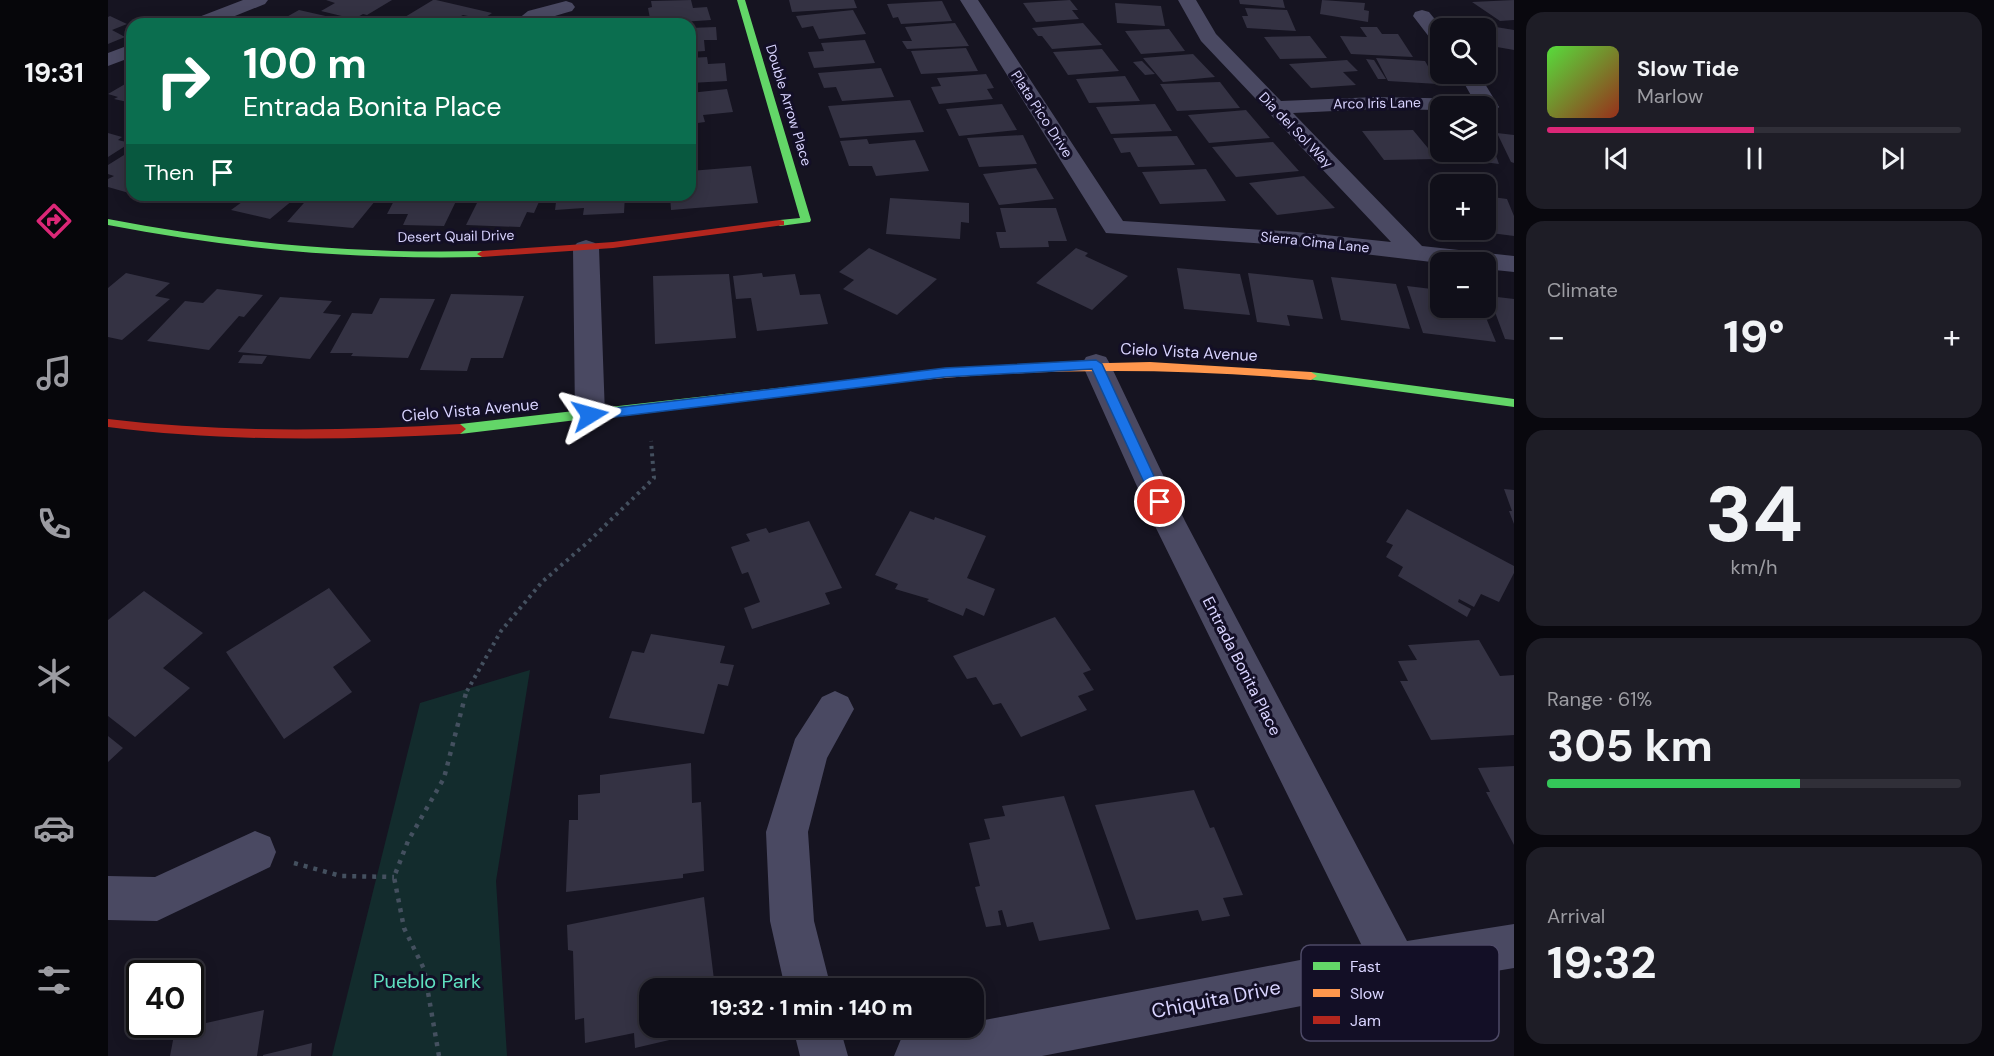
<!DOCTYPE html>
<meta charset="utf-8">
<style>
:root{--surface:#100f19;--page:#1e1d26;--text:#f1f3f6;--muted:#9c9ca2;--line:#302f38;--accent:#db2777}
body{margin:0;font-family:"DM Sans",sans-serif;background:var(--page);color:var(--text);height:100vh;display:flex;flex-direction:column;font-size:22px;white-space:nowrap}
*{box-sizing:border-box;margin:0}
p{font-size:20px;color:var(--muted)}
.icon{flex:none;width:33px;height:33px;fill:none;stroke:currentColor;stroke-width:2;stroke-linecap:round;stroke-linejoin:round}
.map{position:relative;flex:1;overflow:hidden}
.drawer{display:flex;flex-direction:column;gap:12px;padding:12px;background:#09080e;width:480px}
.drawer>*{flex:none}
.top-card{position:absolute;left:18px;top:18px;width:570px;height:183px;border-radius:18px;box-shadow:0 3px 15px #0003,0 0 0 2px var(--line);background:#0b6e4f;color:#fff;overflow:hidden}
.fabs{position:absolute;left:1322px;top:18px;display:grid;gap:12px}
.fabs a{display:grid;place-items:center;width:66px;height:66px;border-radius:12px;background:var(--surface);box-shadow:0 3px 15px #0003,0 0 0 2px var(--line);font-size:30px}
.speed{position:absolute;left:18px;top:960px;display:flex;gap:12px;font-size:30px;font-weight:700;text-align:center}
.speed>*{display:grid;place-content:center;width:78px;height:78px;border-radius:50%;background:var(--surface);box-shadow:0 3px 15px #0003,0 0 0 2px var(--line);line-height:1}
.speed .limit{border:3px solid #111;border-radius:9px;background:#fff;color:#111}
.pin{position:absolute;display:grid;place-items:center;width:51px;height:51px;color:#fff;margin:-26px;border:3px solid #fff;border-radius:50%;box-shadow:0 2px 6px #0007}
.me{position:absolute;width:66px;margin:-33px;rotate:82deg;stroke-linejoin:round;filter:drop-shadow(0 0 4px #0008)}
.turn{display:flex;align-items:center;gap:21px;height:126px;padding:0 18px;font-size:27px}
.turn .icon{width:78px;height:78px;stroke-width:2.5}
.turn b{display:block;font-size:42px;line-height:51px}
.then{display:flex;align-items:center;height:57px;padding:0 18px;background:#0003;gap:12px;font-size:22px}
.big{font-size:45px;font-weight:700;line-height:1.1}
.drawer .tile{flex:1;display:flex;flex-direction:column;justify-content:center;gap:9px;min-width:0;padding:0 21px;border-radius:18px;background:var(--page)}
.drawer .dial{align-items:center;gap:0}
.dial b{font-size:78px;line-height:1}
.song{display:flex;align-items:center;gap:18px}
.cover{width:72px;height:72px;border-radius:9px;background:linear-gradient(135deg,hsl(110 70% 55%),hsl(10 70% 35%))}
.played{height:6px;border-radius:3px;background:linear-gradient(90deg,var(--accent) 50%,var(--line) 50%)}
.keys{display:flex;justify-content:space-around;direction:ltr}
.heat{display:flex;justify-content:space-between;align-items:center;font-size:33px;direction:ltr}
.charge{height:9px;border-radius:4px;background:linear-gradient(90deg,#34c759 61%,var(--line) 0)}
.trip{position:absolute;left:531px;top:978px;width:345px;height:60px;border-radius:18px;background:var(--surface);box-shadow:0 3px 15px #0003,0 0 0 2px var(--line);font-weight:700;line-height:60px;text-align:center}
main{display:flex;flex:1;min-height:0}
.tabs{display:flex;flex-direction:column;width:108px;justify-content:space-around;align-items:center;background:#06060a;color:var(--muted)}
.tabs .icon{width:42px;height:42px}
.tabs .active{color:var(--accent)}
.tabs b{font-size:27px;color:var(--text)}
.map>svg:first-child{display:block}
</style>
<main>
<nav class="tabs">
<b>19:31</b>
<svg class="icon active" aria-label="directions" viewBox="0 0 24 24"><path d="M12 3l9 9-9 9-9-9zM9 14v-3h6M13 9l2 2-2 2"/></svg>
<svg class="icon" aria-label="music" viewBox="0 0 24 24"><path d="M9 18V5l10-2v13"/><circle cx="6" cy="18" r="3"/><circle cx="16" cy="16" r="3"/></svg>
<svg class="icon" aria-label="phone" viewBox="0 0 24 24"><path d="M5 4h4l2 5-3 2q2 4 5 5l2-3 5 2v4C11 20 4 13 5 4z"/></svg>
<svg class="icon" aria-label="climate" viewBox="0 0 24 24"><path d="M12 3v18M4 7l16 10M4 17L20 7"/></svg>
<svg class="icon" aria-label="car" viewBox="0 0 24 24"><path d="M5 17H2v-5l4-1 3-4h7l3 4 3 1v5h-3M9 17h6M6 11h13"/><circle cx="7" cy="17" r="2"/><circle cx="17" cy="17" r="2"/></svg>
<svg class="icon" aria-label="filters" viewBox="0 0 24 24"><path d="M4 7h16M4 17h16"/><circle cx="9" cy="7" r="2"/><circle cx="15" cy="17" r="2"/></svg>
</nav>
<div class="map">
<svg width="1406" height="1056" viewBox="0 0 1406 1056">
<rect width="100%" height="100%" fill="#161421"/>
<!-- green -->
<path fill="#132c2d" d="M 422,670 L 388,881 L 399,1056 L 224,1056 L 312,703 Z"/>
<!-- building -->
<path fill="#343243" d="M 218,0 L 284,0 L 259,15 L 255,14 L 246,19 L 213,11 L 227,3 Z
M 325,0 L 328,0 L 384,13 L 375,19 L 355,15 L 351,17 L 372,22 L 369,24 L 307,24 L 292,20 Z
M 583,0 L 585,8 L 599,7 L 603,20 L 543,24 L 540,8 L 544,7 L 543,1 Z
M 681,0 L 746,0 L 749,8 L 684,12 Z
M 962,0 L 970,10 L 964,10 L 971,19 L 928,22 L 915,3 Z
M 1131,0 L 1175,0 L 1177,8 L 1132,4 Z
M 1214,0 L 1257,3 L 1256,10 L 1261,11 L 1260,22 L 1212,14 Z
M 1406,0 L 1406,20 L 1392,21 L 1364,2 Z
M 834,1 L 844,21 L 793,24 L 790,17 L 785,18 L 779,4 Z
M 1007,3 L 1053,6 L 1057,26 L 1009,23 Z
M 1137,8 L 1179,10 L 1188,31 L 1139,28 L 1134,16 L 1140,16 Z
M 191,10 L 244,22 L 166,24 Z
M 745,10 L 758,34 L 711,39 L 705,26 L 694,28 L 688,16 Z
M 2,16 L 19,24 L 4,30 L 17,37 L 0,44 L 0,17 Z
M 847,23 L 861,46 L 799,49 L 794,41 L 804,41 L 797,27 Z
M 975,23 L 994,45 L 944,49 L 934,36 L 930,36 L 924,28 Z
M 608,27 L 609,40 L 596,40 L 597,51 L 582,52 L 582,28 Z
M 1252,27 L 1269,27 L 1274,34 L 1290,34 L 1305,57 L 1243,54 L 1232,36 L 1259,37 Z
M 1388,27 L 1406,30 L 1406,50 L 1389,47 Z
M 1061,29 L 1077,51 L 1033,54 L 1017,31 Z
M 1202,36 L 1219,58 L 1172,59 L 1156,37 Z
M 757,40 L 767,63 L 706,68 L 700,52 L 716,51 L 713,43 Z
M 858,48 L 870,71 L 813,74 L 803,51 Z
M 994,49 L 1011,71 L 960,75 L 945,52 Z
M 1085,54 L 1107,77 L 1055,82 L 1035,58 Z
M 599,57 L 600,64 L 617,63 L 619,81 L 582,83 L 582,58 Z
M 1268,58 L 1317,61 L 1330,84 L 1280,81 Z
M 1258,59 L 1266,60 L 1278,79 L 1270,79 Z
M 1239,60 L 1250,71 L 1235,72 L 1248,85 L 1203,88 L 1181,64 Z
M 1034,61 L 1047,74 L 1037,75 L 1025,62 Z
M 773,68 L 786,97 L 734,101 L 728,87 L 716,88 L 710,73 Z
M 878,74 L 886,88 L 879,89 L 885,99 L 831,104 L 823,87 L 833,86 L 829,78 Z
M 1017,76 L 1032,101 L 981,103 L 968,79 Z
M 24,80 L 24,103 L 6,99 L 10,97 L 0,94 Z
M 1112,82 L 1132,108 L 1069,111 L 1052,84 Z
M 619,89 L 625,112 L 595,115 L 597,122 L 582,124 L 582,93 Z
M 802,100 L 816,132 L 732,138 L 720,106 Z
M 894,104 L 909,130 L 851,136 L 838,109 Z
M 1047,104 L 1064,131 L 1003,134 L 988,107 Z
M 1138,110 L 1162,138 L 1101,143 L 1080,115 Z
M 1323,127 L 1332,128 L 1332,152 L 1377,152 L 1377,134 L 1380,134 L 1391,164 L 1332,156 Z
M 1305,130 L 1329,159 L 1276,160 L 1254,131 Z
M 0,133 L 14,137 L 10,140 L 22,143 L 0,157 Z
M 1389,133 L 1406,135 L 1406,163 L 1403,162 Z
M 915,135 L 929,164 L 871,167 L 859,138 Z
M 1069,136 L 1087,165 L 1030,167 L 1022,152 L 1013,153 L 1005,138 Z
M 759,139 L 761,144 L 807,140 L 821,171 L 768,176 L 764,166 L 741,166 L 732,141 Z
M 1165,142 L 1191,171 L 1128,177 L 1104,147 Z
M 24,150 L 24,191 L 21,193 L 0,187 L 0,179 L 6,176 L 0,174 L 0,165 Z
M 643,166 L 650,203 L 563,210 L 562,195 L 582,195 L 582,171 Z
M 928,168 L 946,199 L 891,205 L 875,174 Z
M 1098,169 L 1118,201 L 1052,204 L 1034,172 Z
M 1196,176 L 1227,208 L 1169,215 L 1141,183 Z
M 44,195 L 78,195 L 67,202 Z
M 118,195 L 191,195 L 162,219 L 123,210 L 134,202 L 115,197 Z
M 203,195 L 272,195 L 245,228 L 179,222 Z
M 289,195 L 351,195 L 336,226 L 295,225 L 300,214 L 279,214 Z
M 373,195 L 434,195 L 426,213 L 419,212 L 412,227 L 358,225 Z
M 449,195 L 517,195 L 516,213 L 475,215 L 476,208 L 447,210 Z
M 1377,196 L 1399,199 L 1406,216 L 1406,236 L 1368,231 L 1377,230 Z
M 782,198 L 861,203 L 861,223 L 853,222 L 852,239 L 778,234 Z
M 892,208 L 948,208 L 959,241 L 940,241 L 941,247 L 892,248 L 888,232 L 898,232 Z
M 761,248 L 829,279 L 789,315 L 735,289 L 746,280 L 731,272 Z
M 968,248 L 980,253 L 977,256 L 1020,276 L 984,310 L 928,283 Z
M 1069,268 L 1132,274 L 1142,315 L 1076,309 Z
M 18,273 L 62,283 L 47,296 L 62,299 L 14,340 L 0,337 L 0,288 Z
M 654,273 L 655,277 L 687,274 L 692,295 L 712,294 L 720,324 L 649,331 L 643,298 L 628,299 L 625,276 Z
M 1140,273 L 1205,280 L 1215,319 L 1179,315 L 1182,326 L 1149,322 Z
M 621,274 L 628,338 L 547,344 L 545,276 Z
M 1223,277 L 1288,284 L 1302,329 L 1233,320 Z
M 1299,286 L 1332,290 L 1332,308 L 1374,308 L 1388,342 L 1315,333 Z
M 109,289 L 155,295 L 136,317 L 131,316 L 101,350 L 39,341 L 77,301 L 95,303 Z
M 343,294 L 416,296 L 395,358 L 363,358 L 359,371 L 312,370 Z
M 1381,296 L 1406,299 L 1406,340 L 1397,339 Z
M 172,297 L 224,301 L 215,313 L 233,315 L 202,359 L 130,352 Z
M 272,298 L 327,299 L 300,358 L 243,356 L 245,353 L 222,353 L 244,313 L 264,314 Z
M 135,355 L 159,356 L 154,364 L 130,363 Z
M 1396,489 L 1406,490 L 1406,524 L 1401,511 L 1404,511 Z
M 1299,509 L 1406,566 L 1406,573 L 1391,602 L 1373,594 L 1366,607 L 1351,599 L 1350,602 L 1363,609 L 1359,617 L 1290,576 L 1295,567 L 1278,557 L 1285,545 L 1278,542 Z
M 802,511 L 826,520 L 827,517 L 878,536 L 859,578 L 887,589 L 876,616 L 858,608 L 855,616 L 819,601 L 821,599 L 787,589 L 790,584 L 767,575 Z
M 701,521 L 734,588 L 717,593 L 722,604 L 644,629 L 636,608 L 652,602 L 640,572 L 634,574 L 623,547 L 642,541 L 638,534 L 658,528 L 661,533 Z
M 221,588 L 263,641 L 225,667 L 244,692 L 176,739 L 118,652 Z
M 36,591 L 95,633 L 55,668 L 82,688 L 27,737 L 0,716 L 0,620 Z
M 947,617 L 983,670 L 975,673 L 986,690 L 970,696 L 979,710 L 913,737 L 893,703 L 885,705 L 868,677 L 859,679 L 845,656 Z
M 543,634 L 617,646 L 612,663 L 626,665 L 620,686 L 610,684 L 596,734 L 501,718 L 524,651 L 536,653 Z
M 1371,640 L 1392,676 L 1406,675 L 1406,735 L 1323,740 L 1292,681 L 1300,681 L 1290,661 L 1309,660 L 1300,645 Z
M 0,736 L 15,748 L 0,762 Z
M 583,763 L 584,803 L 593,802 L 596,871 L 575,874 L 575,878 L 458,892 L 461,820 L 470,820 L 470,795 L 492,793 L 492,775 Z
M 1406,766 L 1406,845 L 1378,792 L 1382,792 L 1370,768 Z
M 1086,790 L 1102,828 L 1106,827 L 1135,895 L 1115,898 L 1122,916 L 1094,921 L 1090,910 L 1028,920 L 987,805 Z
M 956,796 L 1002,929 L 931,941 L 925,922 L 899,927 L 894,910 L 890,911 L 893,925 L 878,927 L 867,887 L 872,886 L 861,843 L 882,839 L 876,819 L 897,816 L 894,806 Z
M 596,897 L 607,988 L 542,988 L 542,1028 L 613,1028 L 527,1048 L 526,1033 L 477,1043 L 476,1018 L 467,1020 L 465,951 L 460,950 L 459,925 Z
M 156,1010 L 149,1056 L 62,1056 L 67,1030 Z
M 204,1043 L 203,1056 L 155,1056 L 155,1055 Z"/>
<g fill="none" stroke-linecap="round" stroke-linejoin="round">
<!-- path-far1 -->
<path stroke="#44505f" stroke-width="4" stroke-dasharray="3 4.5" stroke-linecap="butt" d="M 359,691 L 393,631 L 434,582 L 480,542 L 546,478 L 543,441"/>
<!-- path -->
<path stroke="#44505f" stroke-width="4.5" stroke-dasharray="4 6" stroke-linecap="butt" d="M 186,863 L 233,876 L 286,877
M 331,1056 L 316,969 L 296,928 L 286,877 L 300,841 L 336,778 L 359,689"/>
<!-- street -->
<path fill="#4a4962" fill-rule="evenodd" d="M 135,0 L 160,0 L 157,4 L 107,24 L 81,24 L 83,20 Z
M 852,0 L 870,0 L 1015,221 L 1189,232 L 1283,242 L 1093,41 L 1070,0 L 1088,0 L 1108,34 L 1173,101 L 1268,97 L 1365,99 L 1351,74 L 1371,74 L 1391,107 L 1387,111 L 1377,113 L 1377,106 L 1332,106 L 1332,110 L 1268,109 L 1185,113 L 1314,246 L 1406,256 L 1406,272 L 1377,269 L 1377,262 L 1332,263 L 1189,246 L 998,233 Z
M 458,1 L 464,3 L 467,7 L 464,11 C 442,17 427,24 404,24 L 420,11 Z
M 1314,10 L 1321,12 L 1334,28 L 1332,28 L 1332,44 L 1325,42 L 1305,16 L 1307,12 Z
M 24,44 L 24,57 L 0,66 L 0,53 Z
M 478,240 L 487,243 L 491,248 L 497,415 L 493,423 L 482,426 L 471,423 L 467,415 L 465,248 L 469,243 Z
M 988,354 L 998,357 L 1002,364 L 1077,521 L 1299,941 L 1406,924 L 1406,968 L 1287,988 L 934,1056 L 786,1056 L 793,1039 C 817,1029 839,1028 866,1028 L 866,1022 L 1255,948 L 1045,522 L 974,364 L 978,357 Z
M 727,691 L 740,697 L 746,709 L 719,758 L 700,832 L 706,921 L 723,988 L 677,988 L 662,921 L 658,832 L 687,739 L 714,697 Z
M 147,831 L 162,837 L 168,852 L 162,867 L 49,921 L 0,920 L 0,876 L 47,877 Z
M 685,1028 L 732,1028 L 740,1056 L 692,1056 Z"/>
<!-- fast -->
<path fill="#63d668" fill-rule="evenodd" d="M 629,0 L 637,0 L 703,220 L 702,222 L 672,226 L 667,223 L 672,220 L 692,218 Z
M 0,219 C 124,243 248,254 374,251 L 379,254 L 374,257 C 247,260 124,249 0,225 Z
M 1203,372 L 1406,399 L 1406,407 L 1199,379 L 1197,376 Z
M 774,376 L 780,380 L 778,383 L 352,434 L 346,429 L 352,424 Z"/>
<!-- slow -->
<path fill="#ff974d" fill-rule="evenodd" d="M 1042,362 L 1203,372 L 1209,376 L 1203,380 C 1059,367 918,368 774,384 L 768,380 L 774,376 L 882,366 Z"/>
<!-- jam -->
<path fill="#b3261e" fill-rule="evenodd" d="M 672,220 L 676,221 L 676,225 L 505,248 L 374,257 L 369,254 L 374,251 L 505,242 Z
M 0,419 C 117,433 234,431 352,424 L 358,429 L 352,434 C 234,440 117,442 0,427 Z"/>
</g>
<!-- route -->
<path fill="#1a73e8" stroke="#114b97" stroke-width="1.5" d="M 988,360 L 994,364 L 1058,502 L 1056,506 L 1047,506 L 1045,502 L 984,369 L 837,377 L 482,420 L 476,415 L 482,411 L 837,368 Z"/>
<g text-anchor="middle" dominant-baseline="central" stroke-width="6" stroke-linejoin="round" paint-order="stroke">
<!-- far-street labels -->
<g font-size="14" fill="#d9d4ff" stroke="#130f26">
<text transform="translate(1269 103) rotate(-1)">Arco Iris Lane</text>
<text transform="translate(681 105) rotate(73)">Double Arrow Place</text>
<text transform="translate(934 114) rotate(57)">Plata Pico Drive</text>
<text transform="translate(1188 130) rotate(46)">Dia del Sol Way</text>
<text transform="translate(348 236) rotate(-1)">Desert Quail Drive</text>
<text transform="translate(1207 242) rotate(6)">Sierra Cima Lane</text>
</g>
<!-- street labels -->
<g font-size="16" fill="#d9d4ff" stroke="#130f26">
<text transform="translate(1081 352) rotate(3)">Cielo Vista Avenue</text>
<text transform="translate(362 410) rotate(-5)">Cielo Vista Avenue</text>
<text transform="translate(1134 666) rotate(63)">Entrada Bonita Place</text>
</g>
<!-- near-park labels -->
<g font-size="20" fill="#5fe0c0" stroke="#130f26">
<text x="319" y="981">Pueblo Park</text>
</g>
<!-- near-street labels -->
<g font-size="20" fill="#d9d4ff" stroke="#130f26">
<text transform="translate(1108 999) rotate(-11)">Chiquita Drive</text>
</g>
</g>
<!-- legend -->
<rect x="1193" y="945" width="198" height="96" rx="9" fill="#130f26" stroke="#4e4a67" stroke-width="1.5"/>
<rect x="1205" y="962" width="27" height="8" fill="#63d668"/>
<rect x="1205" y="989" width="27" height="8" fill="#ff974d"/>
<rect x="1205" y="1016" width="27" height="8" fill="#b3261e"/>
<g font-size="16" fill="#d9d4ff">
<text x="1242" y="972">Fast</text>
<text x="1242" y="999">Slow</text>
<text x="1242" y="1026">Jam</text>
</g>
</svg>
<div class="fabs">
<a><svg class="icon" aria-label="search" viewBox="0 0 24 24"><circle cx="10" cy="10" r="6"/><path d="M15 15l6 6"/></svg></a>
<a><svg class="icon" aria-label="layers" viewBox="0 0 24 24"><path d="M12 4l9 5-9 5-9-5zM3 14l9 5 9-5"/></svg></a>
<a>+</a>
<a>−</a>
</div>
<div class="speed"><div class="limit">40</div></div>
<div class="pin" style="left:1052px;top:502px;background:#d93025"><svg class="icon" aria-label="arrive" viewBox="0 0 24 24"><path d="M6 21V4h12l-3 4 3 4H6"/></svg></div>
<svg class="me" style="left:482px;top:415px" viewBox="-20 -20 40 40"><path d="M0-17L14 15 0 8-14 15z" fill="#1a73e8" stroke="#fff" stroke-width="4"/></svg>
<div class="trip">19:32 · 1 min · 140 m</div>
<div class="top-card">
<div class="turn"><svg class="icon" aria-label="right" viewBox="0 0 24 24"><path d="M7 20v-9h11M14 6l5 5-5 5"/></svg><div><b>100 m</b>Entrada Bonita Place</div></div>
<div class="then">Then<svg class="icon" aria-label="arrive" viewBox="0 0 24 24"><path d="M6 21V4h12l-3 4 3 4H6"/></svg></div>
</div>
</div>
<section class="drawer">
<div class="tile">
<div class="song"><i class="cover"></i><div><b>Slow Tide</b><p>Marlow</p></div></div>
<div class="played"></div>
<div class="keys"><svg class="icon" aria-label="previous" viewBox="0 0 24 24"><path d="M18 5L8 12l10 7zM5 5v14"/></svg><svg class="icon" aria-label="pause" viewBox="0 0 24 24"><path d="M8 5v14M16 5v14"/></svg><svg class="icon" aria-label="next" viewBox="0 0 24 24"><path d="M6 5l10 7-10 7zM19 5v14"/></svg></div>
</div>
<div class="tile"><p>Climate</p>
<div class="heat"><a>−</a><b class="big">19°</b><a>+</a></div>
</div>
<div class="tile dial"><b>34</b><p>km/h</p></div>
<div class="tile"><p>Range · 61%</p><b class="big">305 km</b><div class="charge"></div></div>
<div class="tile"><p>Arrival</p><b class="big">19:32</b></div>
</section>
</main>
